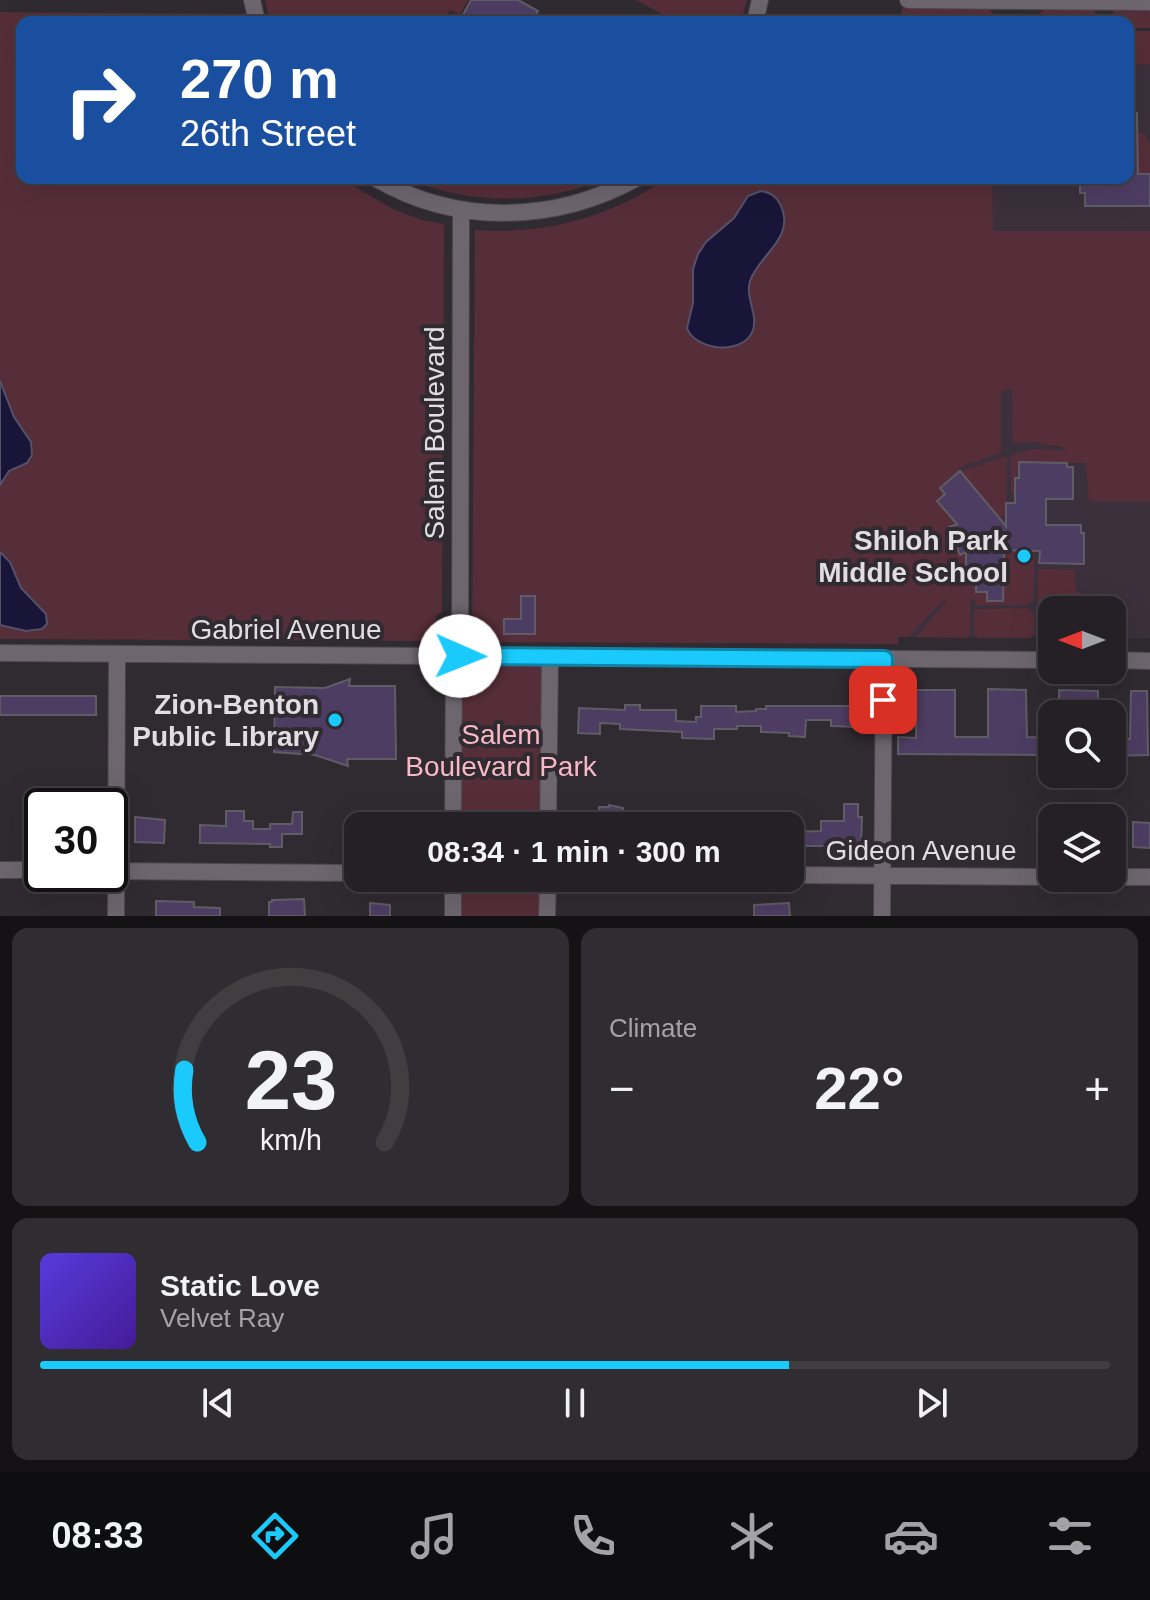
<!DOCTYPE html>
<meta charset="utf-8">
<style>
:root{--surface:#242025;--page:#302d32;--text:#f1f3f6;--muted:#a3a3a7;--line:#413e42;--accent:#1acafc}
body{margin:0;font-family:Helvetica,sans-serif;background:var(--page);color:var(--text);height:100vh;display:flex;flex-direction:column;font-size:30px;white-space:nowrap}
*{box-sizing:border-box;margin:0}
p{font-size:26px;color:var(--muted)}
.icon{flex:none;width:44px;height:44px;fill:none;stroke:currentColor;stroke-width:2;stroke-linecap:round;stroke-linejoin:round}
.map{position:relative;height:916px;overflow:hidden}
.drawer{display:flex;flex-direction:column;gap:12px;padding:12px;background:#141214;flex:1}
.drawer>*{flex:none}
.hud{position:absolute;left:16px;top:16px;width:1118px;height:168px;border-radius:16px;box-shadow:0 8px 32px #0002,0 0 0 2px var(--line);background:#1a4fa0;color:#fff;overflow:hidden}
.needle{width:52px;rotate:270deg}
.controls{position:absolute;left:1038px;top:596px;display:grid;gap:16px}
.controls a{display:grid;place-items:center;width:88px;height:88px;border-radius:16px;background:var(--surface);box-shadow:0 8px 32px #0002,0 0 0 2px var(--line);font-size:40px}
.speed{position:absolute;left:24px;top:788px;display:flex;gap:16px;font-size:40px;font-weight:700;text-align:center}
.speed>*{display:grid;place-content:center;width:104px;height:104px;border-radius:50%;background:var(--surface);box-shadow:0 8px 32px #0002,0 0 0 2px var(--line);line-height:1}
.speed .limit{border:4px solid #111;border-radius:12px;background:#fff;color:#111}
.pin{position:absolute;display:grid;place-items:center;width:68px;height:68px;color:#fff;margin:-34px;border-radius:16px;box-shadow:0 4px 12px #0006}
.me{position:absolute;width:88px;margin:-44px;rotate:91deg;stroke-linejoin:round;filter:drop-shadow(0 0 6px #0008)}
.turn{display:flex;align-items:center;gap:28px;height:168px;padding:0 32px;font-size:36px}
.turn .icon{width:104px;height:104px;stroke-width:2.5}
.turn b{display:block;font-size:56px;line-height:68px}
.big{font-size:60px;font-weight:700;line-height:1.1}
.drawer .card{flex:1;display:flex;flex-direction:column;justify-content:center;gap:12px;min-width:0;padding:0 28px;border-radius:16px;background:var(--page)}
.drawer .dial{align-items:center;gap:0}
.dial svg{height:208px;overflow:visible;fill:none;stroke:var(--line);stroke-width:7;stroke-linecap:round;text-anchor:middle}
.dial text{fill:var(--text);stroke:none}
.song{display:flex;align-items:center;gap:24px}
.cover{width:96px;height:96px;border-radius:12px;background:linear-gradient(135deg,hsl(250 70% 55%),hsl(260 70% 35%))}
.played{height:8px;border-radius:4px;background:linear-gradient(90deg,var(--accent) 70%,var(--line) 70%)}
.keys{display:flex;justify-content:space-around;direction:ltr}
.heat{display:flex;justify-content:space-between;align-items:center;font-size:44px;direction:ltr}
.drawer .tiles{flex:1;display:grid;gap:12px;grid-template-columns:1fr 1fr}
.card:last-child{grid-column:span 2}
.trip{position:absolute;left:344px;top:812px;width:460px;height:80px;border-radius:16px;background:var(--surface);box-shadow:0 8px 32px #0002,0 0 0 2px var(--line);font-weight:700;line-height:80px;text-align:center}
.dock{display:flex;height:128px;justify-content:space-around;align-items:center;background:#0e0d0f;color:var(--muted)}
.dock .icon{width:56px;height:56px}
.dock .selected{color:var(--accent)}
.dock b{font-size:36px;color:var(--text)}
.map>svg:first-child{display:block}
</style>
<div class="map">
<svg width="1150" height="916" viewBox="0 0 1150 916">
<rect width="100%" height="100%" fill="#302a31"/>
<!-- built -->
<path fill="#3b303c" d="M 1128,64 L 1150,65 L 1150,231 L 992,231 L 992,178 L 1128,178 Z
M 1012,390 L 1040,412 L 1041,445 L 1067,449 L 1087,463 L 1090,501 L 1150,502 L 1150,638 L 1112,639 L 1112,610 L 1052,610 L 1052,638 L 898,637 L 899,458 L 1001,391 Z"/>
<!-- green -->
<path fill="#562e39" d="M 265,0 L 468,0 L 460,15 L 450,10 L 444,22 L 270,22 Z
M 636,0 L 747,0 L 741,22 L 677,22 Z
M 902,8 L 989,9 L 993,14 L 993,22 L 774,22 L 775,19 L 901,20 Z
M 1044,9 L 1095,10 L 1095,22 L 1040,22 L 1040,13 Z
M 1113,10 L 1150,10 L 1150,28 L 1128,28 L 1128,22 L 1113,22 Z
M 0,12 L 236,14 L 238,22 L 22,22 L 22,178 L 340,178 L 393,209 L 422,220 L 444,224 L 442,611 L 436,616 L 436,641 L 0,639 Z
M 1128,31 L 1150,31 L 1150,65 L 1128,64 Z
M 1137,133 L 1144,133 L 1150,145 L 1150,174 L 1138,176 Z
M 405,178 L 606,178 C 542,206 469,205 405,178 Z
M 668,178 L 992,178 L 993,231 L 1150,231 L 1150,502 L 1089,501 L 1086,463 L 1019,462 L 1015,493 L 1011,493 L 1011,455 L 1033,449 L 1067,451 L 1061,447 L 1041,445 L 1040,442 L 1013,443 L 1012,390 L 1001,391 L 1001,453 L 958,468 L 961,471 L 1007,456 L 1006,517 L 999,517 L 960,471 L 940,488 L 945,494 L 937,501 L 957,524 L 950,527 L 959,554 L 966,552 L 966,583 L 976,583 L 976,592 L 987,592 L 987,600 L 1003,601 L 1004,550 L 1034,551 L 1034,600 L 1026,605 L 976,605 L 976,600 L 970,600 L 970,634 L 966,638 L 916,637 L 947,601 L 943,600 L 909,637 L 898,637 L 898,644 L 472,642 L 475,230 C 545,235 610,217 668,178 Z
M 1038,569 L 1075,570 L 1075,589 L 1082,594 L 1082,610 L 1052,610 L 1052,638 L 1042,638 L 1037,634 Z
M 1026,608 L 1034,614 L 1034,634 L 1030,638 L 978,638 L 974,633 L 974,609 Z
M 454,656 L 550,657 L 548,826 L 454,826 Z
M 453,878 L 548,878 L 547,916 L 453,916 Z"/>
<!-- water -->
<path fill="#181538" stroke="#54516b" stroke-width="2" d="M 761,191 C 770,192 776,196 780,204 C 797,238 759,254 750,281 C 745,298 758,313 753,330 C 744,356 695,351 687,328 L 693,303 L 693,269 L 698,254 L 706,242 L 734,218 L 748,196 Z
M 0,381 L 14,417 L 31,442 L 32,455 L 27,463 L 9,471 L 0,485 Z
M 0,552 L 10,562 L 21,588 L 46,614 L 47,624 L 42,629 L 26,631 L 0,625 Z"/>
<!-- building -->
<path fill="#4e3d63" stroke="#605c65" stroke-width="2" d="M 471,0 L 518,0 L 538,11 L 532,22 L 459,22 Z
M 1128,113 L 1137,113 L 1138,174 L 1150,174 L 1150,206 L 1085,206 L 1085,193 L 1080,193 L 1080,178 L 1128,178 Z
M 1019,462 L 1067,463 L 1067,467 L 1073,467 L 1073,499 L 1046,499 L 1046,525 L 1081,525 L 1081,533 L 1084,533 L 1084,564 L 1039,563 L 1040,551 L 1004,550 L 1003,601 L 987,601 L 987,592 L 976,592 L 976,583 L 966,583 L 966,552 L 960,555 L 949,527 L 957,524 L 937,501 L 945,494 L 940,488 L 960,471 L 1006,526 L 1006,503 L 1015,503 L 1015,478 L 1019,478 Z
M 521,596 L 535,596 L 535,634 L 504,634 L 504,619 L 521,619 Z
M 350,679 L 349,686 L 395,686 L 396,759 L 347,759 L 348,766 L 315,755 L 274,752 L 275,687 L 325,688 Z
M 988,689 L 1026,690 L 1027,737 L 1052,738 L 1052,755 L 898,754 L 898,737 L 916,738 L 916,690 L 955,690 L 955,737 L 988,737 Z
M 1059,690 L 1098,691 L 1098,714 L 1059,714 Z
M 1131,691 L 1147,691 L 1148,755 L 1112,756 L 1112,738 L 1130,739 Z
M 0,696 L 96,696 L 96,715 L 0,715 Z
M 625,705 L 640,705 L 640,710 L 676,710 L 676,721 L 696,722 L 696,717 L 701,717 L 701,706 L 736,706 L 736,712 L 756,711 L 756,709 L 766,709 L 766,706 L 858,706 L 858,727 L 831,726 L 831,720 L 806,720 L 805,737 L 789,736 L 789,733 L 761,732 L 761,726 L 737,726 L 737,729 L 714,729 L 714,739 L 682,738 L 682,732 L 620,729 L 620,724 L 600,723 L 600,734 L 578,733 L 579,708 L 625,710 Z
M 844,804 L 858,804 L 858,817 L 862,817 L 861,846 L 790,846 L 790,832 L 821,831 L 821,821 L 844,821 Z
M 609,805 L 623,808 L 623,820 L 599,820 L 599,807 L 609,807 Z
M 226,811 L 244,811 L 244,821 L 253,821 L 253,829 L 270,829 L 270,824 L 292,824 L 293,812 L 302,812 L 302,834 L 282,834 L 282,847 L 270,847 L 270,844 L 200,843 L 200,825 L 226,826 Z
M 135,817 L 165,820 L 164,843 L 135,842 Z
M 1133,822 L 1150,823 L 1150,848 L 1133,847 Z
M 304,899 L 305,916 L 269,916 L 269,902 L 272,902 L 272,900 Z
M 156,901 L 194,902 L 194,907 L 220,908 L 220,916 L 156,916 Z
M 370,903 L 390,905 L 390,916 L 370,916 Z
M 789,903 L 790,916 L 754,916 L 754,905 Z"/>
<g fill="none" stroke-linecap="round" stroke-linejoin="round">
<!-- minor casing -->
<g stroke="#4c474d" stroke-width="18">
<path id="minor" d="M 252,0 L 257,22
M 908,0 L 1150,2
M 755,22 L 760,0
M 375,178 C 457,226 555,223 637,178
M 0,653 L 1052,660
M 460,656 L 461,210
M 1112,660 L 1150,661
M 453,826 L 454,656
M 548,826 L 550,657
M 0,870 L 42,870
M 110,871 L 358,873
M 790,875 L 1052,877
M 1112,877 L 1150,877
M 116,916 L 117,654
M 453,916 L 453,878
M 547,916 L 548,878
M 882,916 L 884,659"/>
</g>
<!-- minor -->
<use href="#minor" stroke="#6d666e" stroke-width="16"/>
</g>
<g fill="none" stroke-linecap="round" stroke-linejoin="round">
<!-- route casing -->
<g stroke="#1183a4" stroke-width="20">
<path id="route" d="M 460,656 L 884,659 L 883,700"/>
</g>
<!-- route -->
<use href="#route" stroke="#1acafc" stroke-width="14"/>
</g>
<!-- markers -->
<g fill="#1acafc" stroke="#302a31" stroke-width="3">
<circle cx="1024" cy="556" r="8"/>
<circle cx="335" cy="720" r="8"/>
</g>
<g text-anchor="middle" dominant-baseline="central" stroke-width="8" stroke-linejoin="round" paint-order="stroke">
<!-- street labels -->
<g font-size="28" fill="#e1dde2" stroke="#302a31">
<text transform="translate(434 433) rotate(-90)">Salem Boulevard</text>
<text x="286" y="629">Gabriel Avenue</text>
<text x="921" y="850">Gideon Avenue</text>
</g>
<!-- poi labels -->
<g font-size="28" font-weight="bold" fill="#e1dde2" stroke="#302a31" text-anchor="end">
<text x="1008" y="540">Shiloh Park<tspan x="1008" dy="32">Middle School</tspan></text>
<text x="319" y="704">Zion-Benton<tspan x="319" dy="32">Public Library</tspan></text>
</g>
<!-- park labels -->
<g font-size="28" fill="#f8b8c6" stroke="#302a31">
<text x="501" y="734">Salem<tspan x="501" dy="32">Boulevard Park</tspan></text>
</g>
</g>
</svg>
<div class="controls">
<a><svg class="needle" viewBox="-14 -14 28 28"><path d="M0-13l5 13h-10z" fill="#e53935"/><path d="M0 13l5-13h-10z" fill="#a3a3a7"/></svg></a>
<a><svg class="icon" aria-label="search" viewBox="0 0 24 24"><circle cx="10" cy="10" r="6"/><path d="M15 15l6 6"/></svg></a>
<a><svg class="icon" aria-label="layers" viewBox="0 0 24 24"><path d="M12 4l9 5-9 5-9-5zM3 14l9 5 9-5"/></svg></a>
</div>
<div class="speed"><div class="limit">30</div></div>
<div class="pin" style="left:883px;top:700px;background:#d93025"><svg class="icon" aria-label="arrive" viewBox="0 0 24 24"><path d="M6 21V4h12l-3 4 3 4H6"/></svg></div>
<svg class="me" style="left:460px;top:656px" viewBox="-20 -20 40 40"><circle r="19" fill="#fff"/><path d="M0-13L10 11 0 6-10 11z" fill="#1acafc"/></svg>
<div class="trip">08:34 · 1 min · 300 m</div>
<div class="hud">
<div class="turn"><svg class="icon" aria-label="right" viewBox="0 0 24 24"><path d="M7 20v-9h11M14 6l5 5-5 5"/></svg><div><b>270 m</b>26th Street</div></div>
</div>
</div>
<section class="drawer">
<div class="tiles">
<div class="card dial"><svg viewBox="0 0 100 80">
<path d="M14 69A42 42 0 1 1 86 69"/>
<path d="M14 69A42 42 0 0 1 9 41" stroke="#1acafc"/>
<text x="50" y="56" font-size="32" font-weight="700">23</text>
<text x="50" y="72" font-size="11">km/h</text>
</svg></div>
<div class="card"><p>Climate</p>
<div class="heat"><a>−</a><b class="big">22°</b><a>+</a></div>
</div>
<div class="card">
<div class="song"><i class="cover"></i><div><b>Static Love</b><p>Velvet Ray</p></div></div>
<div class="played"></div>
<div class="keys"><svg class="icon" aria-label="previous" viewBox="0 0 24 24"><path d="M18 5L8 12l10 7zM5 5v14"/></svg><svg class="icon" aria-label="pause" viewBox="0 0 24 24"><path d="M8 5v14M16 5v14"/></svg><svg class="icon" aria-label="next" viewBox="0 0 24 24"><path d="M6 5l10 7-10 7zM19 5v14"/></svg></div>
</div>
</div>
</section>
<nav class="dock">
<b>08:33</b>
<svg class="icon selected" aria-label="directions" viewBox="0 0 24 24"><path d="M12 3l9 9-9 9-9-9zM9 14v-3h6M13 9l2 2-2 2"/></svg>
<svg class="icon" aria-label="music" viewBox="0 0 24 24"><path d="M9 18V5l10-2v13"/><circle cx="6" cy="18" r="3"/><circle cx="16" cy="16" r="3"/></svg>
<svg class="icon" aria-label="phone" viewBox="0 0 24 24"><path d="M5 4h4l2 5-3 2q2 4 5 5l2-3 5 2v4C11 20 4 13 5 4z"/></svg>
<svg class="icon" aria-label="climate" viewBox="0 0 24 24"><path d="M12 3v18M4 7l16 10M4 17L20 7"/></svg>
<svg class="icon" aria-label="car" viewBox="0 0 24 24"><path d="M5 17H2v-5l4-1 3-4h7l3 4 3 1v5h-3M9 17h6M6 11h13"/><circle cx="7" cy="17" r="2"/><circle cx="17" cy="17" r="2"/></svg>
<svg class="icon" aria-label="filters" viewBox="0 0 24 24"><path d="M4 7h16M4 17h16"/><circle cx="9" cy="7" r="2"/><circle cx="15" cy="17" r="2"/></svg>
</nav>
